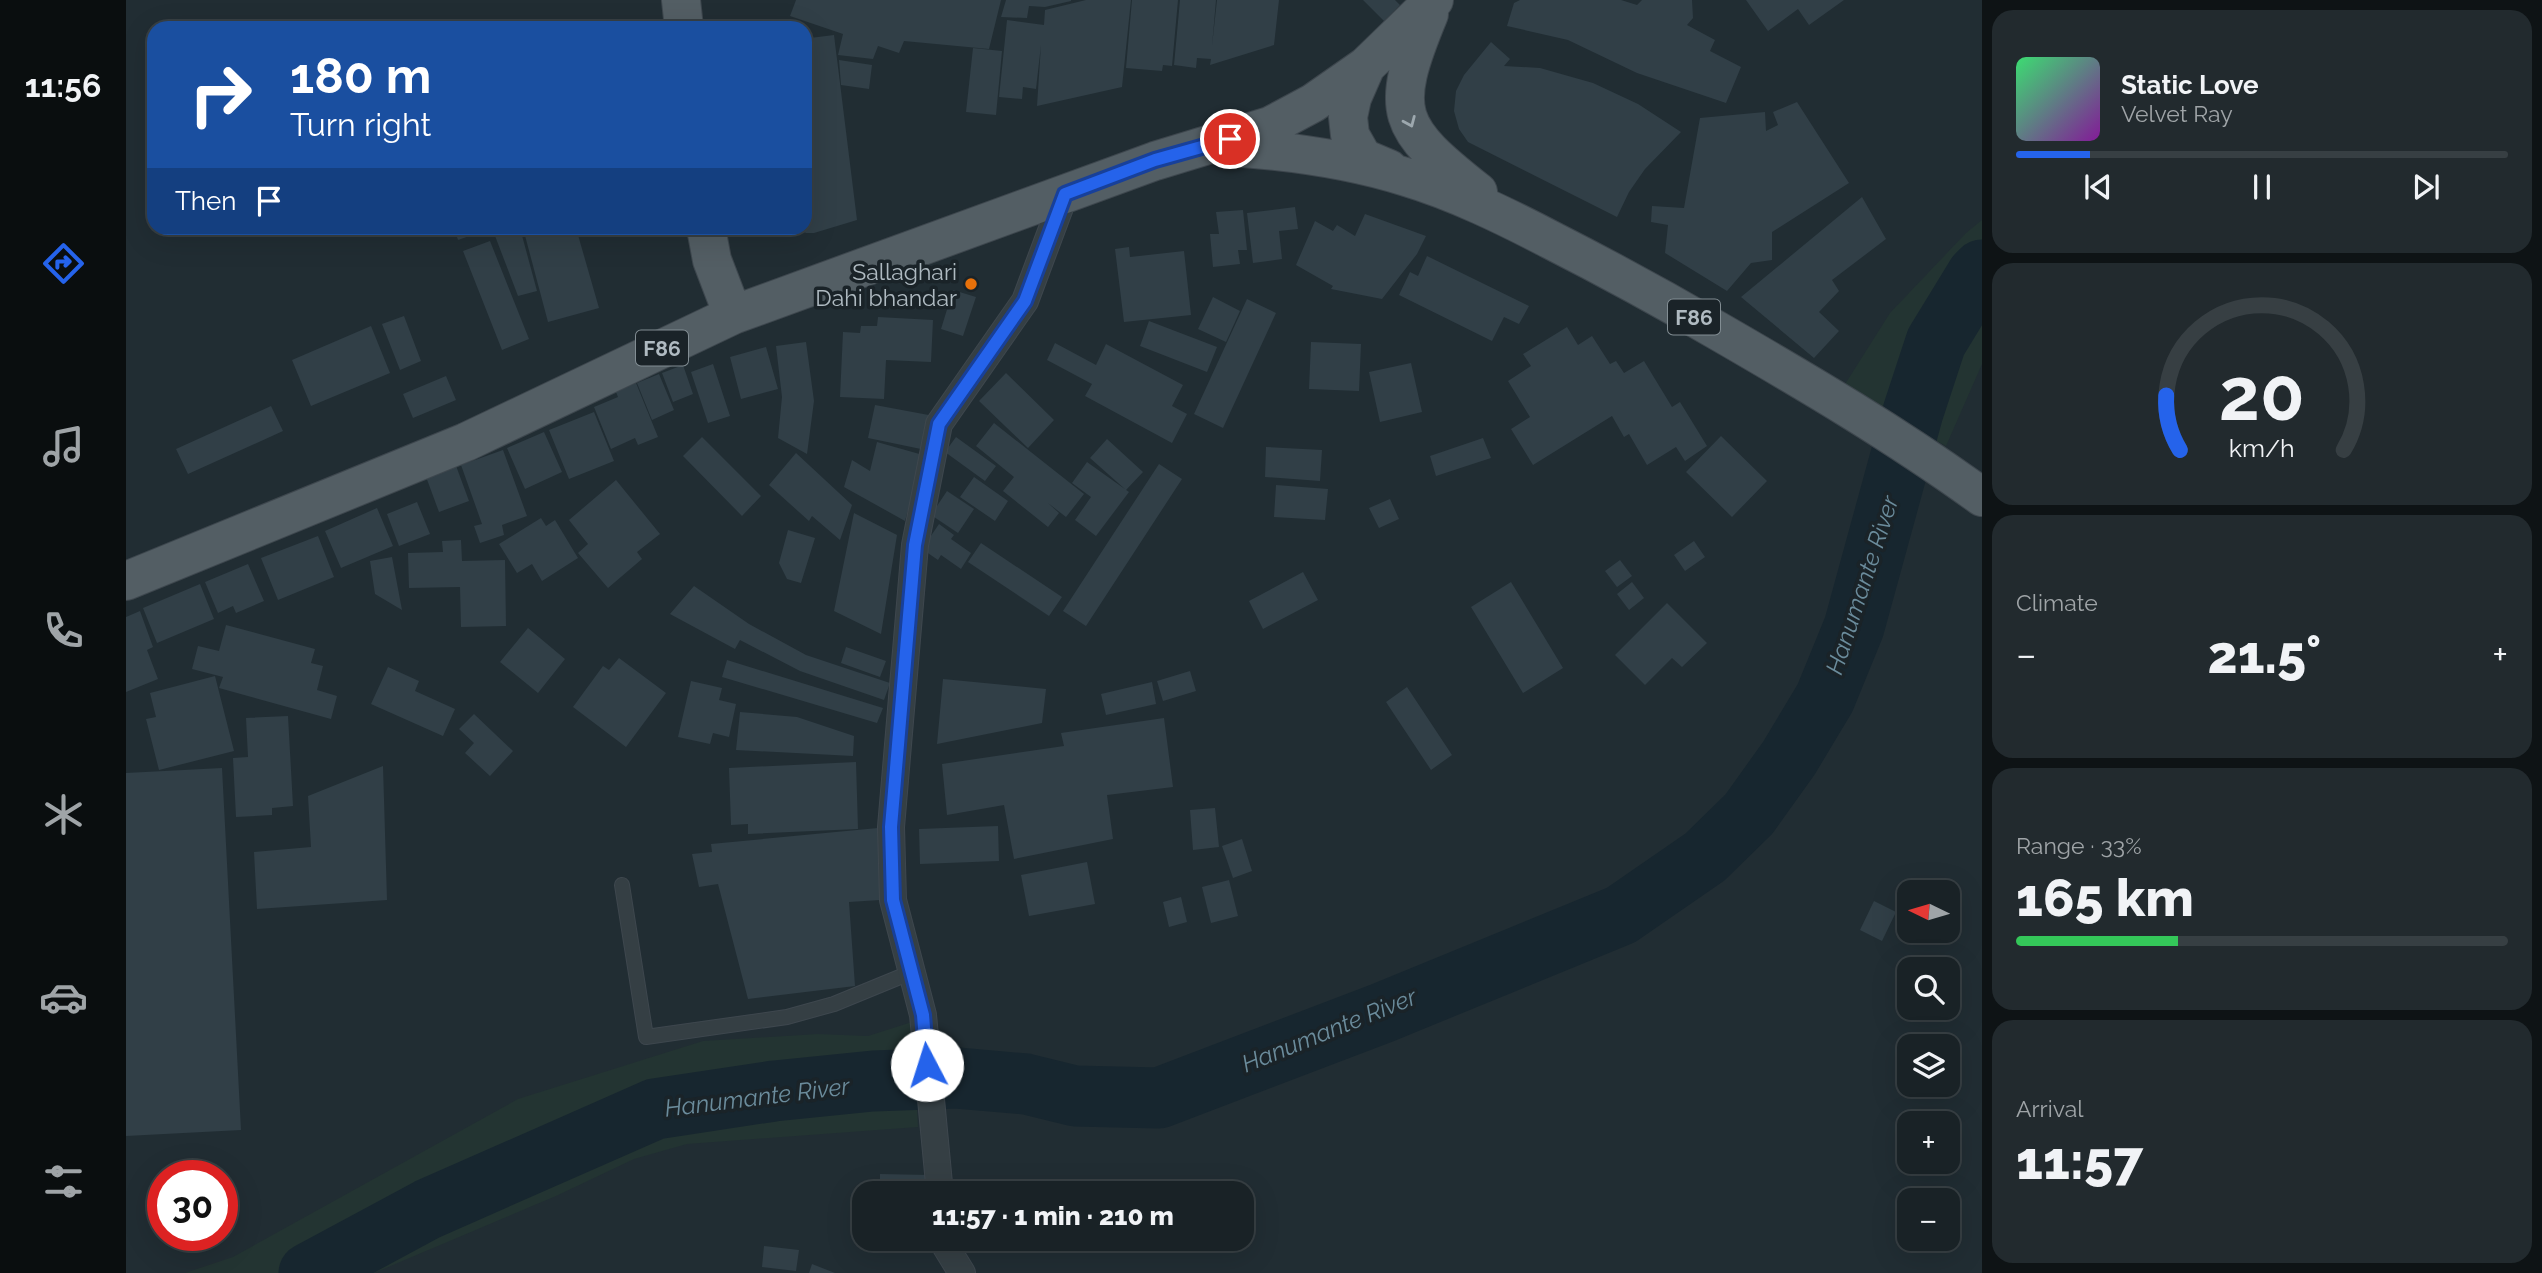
<!DOCTYPE html>
<meta charset="utf-8">
<style>
:root{--surface:#192226;--page:#222a2e;--text:#f1f3f6;--muted:#9fa4a7;--line:#373f43;--accent:#2563eb}
body{margin:0;font-family:Raleway,sans-serif;background:var(--page);color:var(--text);height:100vh;display:flex;flex-direction:column;font-size:26px;white-space:nowrap}
*{box-sizing:border-box;margin:0}
p{font-size:23px;color:var(--muted)}
.icon{flex:none;width:38px;height:38px;fill:none;stroke:currentColor;stroke-width:2;stroke-linecap:round;stroke-linejoin:round}
.map{position:relative;flex:1;overflow:hidden}
.drawer{display:flex;flex-direction:column;gap:10px;padding:10px;background:#0e1315;width:560px}
.drawer>*{flex:none}
.top-card{position:absolute;left:21px;top:21px;width:665px;height:214px;border-radius:21px;box-shadow:0 7px 28px #0002,0 0 0 2px var(--line);background:#1a4fa0;color:#fff;overflow:hidden}
.needle{width:46px;rotate:275deg}
.fabs{position:absolute;left:1771px;top:880px;display:grid;gap:14px}
.fabs a{display:grid;place-items:center;width:63px;height:63px;border-radius:14px;background:var(--surface);box-shadow:0 7px 28px #0002,0 0 0 2px var(--line);font-size:35px}
.speed{position:absolute;left:21px;top:1160px;display:flex;gap:14px;font-size:35px;font-weight:700;text-align:center}
.speed>*{display:grid;place-content:center;width:91px;height:91px;border-radius:50%;background:var(--surface);box-shadow:0 7px 28px #0002,0 0 0 2px var(--line);line-height:1}
.speed .limit{border:10px solid #d22;background:#fff;color:#111}
.pin{position:absolute;display:grid;place-items:center;width:60px;height:60px;color:#fff;margin:-30px;border:4px solid #fff;border-radius:50%;box-shadow:0 2px 7px #0007}
.me{position:absolute;width:77px;margin:-38px;rotate:355deg;stroke-linejoin:round;filter:drop-shadow(0 0 5px #0008)}
.turn{display:flex;align-items:center;gap:24px;height:147px;padding:0 28px;font-size:32px}
.turn .icon{width:91px;height:91px;stroke-width:2.5}
.turn b{display:block;font-size:49px;line-height:60px}
.then{display:flex;align-items:center;height:66px;padding:0 28px;background:#0003;gap:14px;font-size:26px}
.big{font-size:52px;font-weight:800;line-height:1.1}
.drawer .widget{flex:1;display:flex;flex-direction:column;justify-content:center;gap:10px;min-width:0;padding:0 24px;border-radius:21px;background:var(--page)}
.drawer .dial{align-items:center;gap:0}
.dial svg{height:182px;overflow:visible;fill:none;stroke:var(--line);stroke-width:7;stroke-linecap:round;text-anchor:middle}
.dial text{fill:var(--text);stroke:none}
.song{display:flex;align-items:center;gap:21px}
.cover{width:84px;height:84px;border-radius:10px;background:linear-gradient(135deg,hsl(140 70% 55%),hsl(290 70% 35%))}
.played{height:7px;border-radius:4px;background:linear-gradient(90deg,var(--accent) 15%,var(--line) 15%)}
.keys{display:flex;justify-content:space-around;direction:ltr}
.heat{display:flex;justify-content:space-between;align-items:center;font-size:38px;direction:ltr}
.charge{height:10px;border-radius:5px;background:linear-gradient(90deg,#34c759 33%,var(--line) 0)}
.trip{position:absolute;left:726px;top:1181px;width:402px;height:70px;border-radius:21px;background:var(--surface);box-shadow:0 7px 28px #0002,0 0 0 2px var(--line);font-weight:800;line-height:70px;text-align:center}
main{display:flex;flex:1;min-height:0}
.tab-bar{display:flex;flex-direction:column;width:126px;justify-content:space-around;align-items:center;background:#0a0e0f;color:var(--muted)}
.tab-bar .icon{width:49px;height:49px}
.tab-bar .selected{color:var(--accent)}
.tab-bar b{font-size:32px;color:var(--text)}
.map>svg:first-child{display:block}
</style>
<main>
<nav class="tab-bar">
<b>11:56</b>
<svg class="icon selected" aria-label="directions" viewBox="0 0 24 24"><path d="M12 3l9 9-9 9-9-9zM9 14v-3h6M13 9l2 2-2 2"/></svg>
<svg class="icon" aria-label="music" viewBox="0 0 24 24"><path d="M9 18V5l10-2v13"/><circle cx="6" cy="18" r="3"/><circle cx="16" cy="16" r="3"/></svg>
<svg class="icon" aria-label="phone" viewBox="0 0 24 24"><path d="M5 4h4l2 5-3 2q2 4 5 5l2-3 5 2v4C11 20 4 13 5 4z"/></svg>
<svg class="icon" aria-label="climate" viewBox="0 0 24 24"><path d="M12 3v18M4 7l16 10M4 17L20 7"/></svg>
<svg class="icon" aria-label="car" viewBox="0 0 24 24"><path d="M5 17H2v-5l4-1 3-4h7l3 4 3 1v5h-3M9 17h6M6 11h13"/><circle cx="7" cy="17" r="2"/><circle cx="17" cy="17" r="2"/></svg>
<svg class="icon" aria-label="filters" viewBox="0 0 24 24"><path d="M4 7h16M4 17h16"/><circle cx="9" cy="7" r="2"/><circle cx="15" cy="17" r="2"/></svg>
</nav>
<div class="map">
<svg width="1856" height="1273" viewBox="0 0 1856 1273">
<rect width="100%" height="100%" fill="#212d33"/>
<!-- green -->
<path fill="#233432" d="M 1856,220 L 1856,364 L 1820,446 L 1716,389 L 1764,313 L 1840,233 Z
M 786,1022 L 792,1127 L 561,1144 L 508,1159 L 430,1196 L 248,1273 L 59,1273 L 107,1257 L 392,1099 L 577,1041 L 692,1034 L 742,1036 Z"/>
<g fill="none" stroke-linecap="round" stroke-linejoin="round">
<!-- river -->
<path stroke="#17262f" stroke-width="61" d="M 183,1273 L 302,1209 L 529,1109 L 648,1091 L 747,1081 L 831,1078 L 900,1084 L 949,1096 L 1033,1098 L 1256,1013 L 1495,915 L 1579,857 L 1623,814 L 1663,758 L 1699,698 L 1728,627 L 1787,412 L 1810,342 L 1851,275 L 1856,270"/>
</g>
<!-- building -->
<path fill="#313f47" d="M 670,0 L 875,0 L 863,49 L 778,41 L 773,53 L 752,46 L 747,59 L 712,55 L 717,34 L 664,16 Z
M 880,0 L 945,0 L 945,1 L 919,7 L 903,6 L 901,18 L 875,17 Z
M 960,0 L 1005,0 L 996,87 L 911,106 L 915,45 L 910,89 L 897,87 L 896,99 L 873,97 L 881,20 L 918,25 L 919,10 Z
M 1006,0 L 1052,0 L 1046,66 L 1037,65 L 1036,71 L 1000,68 Z
M 1054,0 L 1090,0 L 1086,46 L 1091,0 L 1153,0 L 1148,45 L 1084,65 L 1085,59 L 1071,58 L 1070,68 L 1048,65 Z
M 1237,0 L 1269,0 L 1274,5 L 1258,21 Z
M 1394,0 L 1495,0 L 1511,5 L 1516,0 L 1566,0 L 1567,18 L 1561,25 L 1589,40 L 1584,51 L 1615,67 L 1600,103 L 1511,73 L 1442,40 L 1381,26 L 1388,3 Z
M 1620,0 L 1718,0 L 1683,25 L 1672,9 L 1642,31 Z
M 708,35 L 731,220 L 688,233 L 680,233 L 668,228 L 679,228 L 679,58 L 687,58 L 684,38 Z
M 1365,42 L 1384,59 L 1378,66 L 1414,68 L 1467,83 L 1512,104 L 1555,132 L 1519,169 L 1503,192 L 1491,217 L 1342,142 L 1333,129 L 1328,111 L 1330,91 L 1338,75 Z
M 847,48 L 876,51 L 870,115 L 840,112 Z
M 713,60 L 746,65 L 743,89 L 715,85 Z
M 1671,102 L 1723,183 L 1646,232 L 1646,260 L 1625,263 L 1601,291 L 1539,253 L 1542,225 L 1525,222 L 1526,206 L 1558,208 L 1574,118 L 1639,112 L 1640,131 L 1652,125 L 1647,112 Z
M 1736,197 L 1760,239 L 1706,280 L 1713,291 L 1693,312 L 1713,331 L 1688,358 L 1615,297 Z
M 1169,207 L 1172,229 L 1153,231 L 1156,259 L 1127,263 L 1121,213 Z
M 1117,210 L 1121,250 L 1112,250 L 1114,264 L 1087,267 L 1084,234 L 1093,234 L 1090,212 Z
M 1239,214 L 1300,236 L 1291,254 L 1256,299 L 1205,289 L 1207,286 L 1170,265 L 1189,221 L 1207,231 L 1211,225 L 1229,236 Z
M 328,228 L 350,228 L 352,233 L 332,240 Z
M 366,228 L 394,228 L 411,291 L 392,296 Z
M 397,228 L 450,228 L 473,308 L 422,322 Z
M 465,228 L 494,228 L 494,229 L 466,233 Z
M 364,241 L 403,339 L 376,350 L 337,251 Z
M 1003,247 L 1004,257 L 1058,251 L 1065,315 L 998,322 L 989,249 Z
M 1301,256 L 1403,306 L 1393,324 L 1378,317 L 1366,341 L 1273,295 L 1284,272 L 1292,276 Z
M 827,290 L 850,297 L 837,336 L 815,329 Z
M 1087,297 L 1114,311 L 1100,342 L 1072,329 Z
M 1121,299 L 1150,313 L 1097,428 L 1068,414 Z
M 278,316 L 295,361 L 274,370 L 256,324 Z
M 752,317 L 807,320 L 805,362 L 760,360 L 758,399 L 714,397 L 717,332 L 734,333 L 735,326 L 751,326 Z
M 1023,321 L 1091,347 L 1081,372 L 1014,346 Z
M 245,326 L 264,373 L 185,406 L 166,360 Z
M 1441,327 L 1452,345 L 1466,336 L 1484,364 L 1490,361 L 1498,373 L 1518,361 L 1546,407 L 1554,402 L 1581,446 L 1559,461 L 1550,447 L 1521,465 L 1503,434 L 1498,437 L 1486,416 L 1407,465 L 1385,429 L 1404,417 L 1382,381 L 1405,366 L 1397,354 Z
M 680,342 L 688,401 L 681,454 L 652,438 L 656,397 L 650,346 Z
M 1185,342 L 1235,344 L 1233,391 L 1183,389 Z
M 929,343 L 970,365 L 980,344 L 1057,385 L 1046,406 L 1061,414 L 1046,443 L 959,396 L 966,384 L 921,360 Z
M 640,347 L 652,389 L 615,399 L 604,357 Z
M 1285,363 L 1296,412 L 1254,422 L 1243,372 Z
M 587,364 L 604,416 L 582,423 L 565,372 Z
M 557,365 L 567,394 L 547,402 L 536,373 Z
M 880,373 L 928,420 L 902,448 L 853,401 Z
M 533,374 L 548,410 L 526,420 L 511,383 Z
M 320,376 L 330,400 L 287,418 L 277,394 Z
M 510,383 L 532,437 L 512,445 L 509,438 L 485,449 L 468,407 L 492,397 L 490,392 Z
M 749,405 L 808,416 L 798,431 L 795,449 L 742,438 Z
M 145,406 L 157,431 L 62,474 L 50,449 Z
M 468,412 L 488,461 L 443,479 L 423,430 Z
M 868,423 L 958,494 L 940,517 L 922,503 L 933,513 L 922,527 L 877,491 L 888,477 L 850,446 Z
M 418,432 L 436,472 L 399,489 L 381,448 Z
M 1595,436 L 1641,481 L 1606,517 L 1560,472 Z
M 576,437 L 635,496 L 616,516 L 557,456 Z
M 830,437 L 870,466 L 859,481 L 819,452 Z
M 1357,438 L 1365,458 L 1310,476 L 1304,456 Z
M 981,439 L 1017,472 L 1000,490 L 964,458 Z
M 751,442 L 797,455 L 779,521 L 718,487 L 726,460 L 744,471 Z
M 1140,447 L 1196,450 L 1194,481 L 1139,477 Z
M 377,450 L 401,516 L 376,525 L 378,535 L 354,543 L 348,526 L 356,524 L 335,465 Z
M 670,453 L 726,505 L 714,540 L 686,516 L 683,521 L 643,485 Z
M 961,462 L 1003,492 L 970,536 L 949,520 L 965,497 L 946,483 Z
M 329,463 L 343,501 L 313,512 L 299,474 Z
M 1033,464 L 1056,479 L 960,626 L 937,611 Z
M 848,477 L 882,501 L 869,521 L 834,497 Z
M 490,480 L 534,534 L 511,552 L 516,559 L 482,588 L 452,553 L 462,544 L 443,520 Z
M 1150,485 L 1202,489 L 1199,520 L 1148,517 Z
M 821,491 L 848,509 L 832,533 L 805,515 Z
M 1264,499 L 1273,519 L 1253,528 L 1243,508 Z
M 291,502 L 304,534 L 273,546 L 261,514 Z
M 251,508 L 267,546 L 215,568 L 199,531 Z
M 728,513 L 771,535 L 755,634 L 708,611 Z
M 415,518 L 420,526 L 429,520 L 452,558 L 416,581 L 406,564 L 391,573 L 373,544 Z
M 813,524 L 828,535 L 825,539 L 845,553 L 835,569 L 815,555 L 812,560 L 796,549 Z
M 662,530 L 689,538 L 675,583 L 661,579 L 653,563 Z
M 192,536 L 208,577 L 152,600 L 135,558 Z
M 335,540 L 336,561 L 379,560 L 380,626 L 335,627 L 334,587 L 283,588 L 282,553 L 317,552 L 316,541 Z
M 1568,541 L 1579,557 L 1559,571 L 1548,555 Z
M 855,543 L 936,597 L 923,616 L 842,562 Z
M 266,557 L 276,610 L 249,594 L 244,561 Z
M 1494,560 L 1506,576 L 1491,587 L 1479,571 Z
M 122,564 L 138,601 L 110,613 L 107,606 L 92,613 L 79,582 Z
M 1177,572 L 1192,600 L 1137,629 L 1123,601 Z
M 1385,582 L 1437,668 L 1397,693 L 1345,607 Z
M 1506,582 L 1518,598 L 1503,610 L 1491,594 Z
M 74,584 L 88,619 L 31,643 L 17,608 Z
M 568,586 L 623,624 L 680,655 L 764,683 L 758,700 L 674,671 L 614,640 L 609,649 L 544,614 Z
M 1541,603 L 1581,643 L 1556,667 L 1546,658 L 1519,685 L 1489,655 Z
M 14,611 L 27,647 L 21,650 L 32,679 L 0,692 L 0,617 Z
M 100,625 L 189,649 L 185,663 L 197,666 L 191,690 L 211,696 L 205,719 L 93,688 L 97,677 L 66,669 L 72,646 L 93,651 Z
M 402,628 L 439,659 L 412,693 L 374,662 Z
M 720,647 L 760,661 L 754,677 L 715,663 Z
M 493,658 L 540,693 L 500,747 L 447,707 L 477,666 L 483,670 Z
M 601,660 L 757,708 L 751,723 L 596,677 Z
M 262,667 L 293,681 L 289,691 L 329,709 L 317,736 L 245,704 Z
M 1064,671 L 1070,691 L 1037,701 L 1031,681 Z
M 89,676 L 108,751 L 33,770 L 20,719 L 30,717 L 24,693 Z
M 817,679 L 920,689 L 916,723 L 811,744 Z
M 565,681 L 596,688 L 593,700 L 610,704 L 603,737 L 587,733 L 584,744 L 552,737 Z
M 1026,682 L 1030,704 L 980,715 L 975,694 Z
M 1281,687 L 1326,755 L 1305,770 L 1260,702 Z
M 614,712 L 671,717 L 728,736 L 727,756 L 610,750 Z
M 348,714 L 387,751 L 364,776 L 339,753 L 348,743 L 333,729 Z
M 162,716 L 167,806 L 146,808 L 146,815 L 110,817 L 107,758 L 122,757 L 120,718 Z
M 1038,718 L 1047,787 L 981,795 L 987,839 L 888,859 L 878,805 L 821,815 L 816,764 L 938,746 L 935,733 Z
M 730,762 L 732,829 L 622,834 L 622,824 L 605,825 L 603,768 Z
M 257,766 L 261,900 L 131,909 L 128,852 L 185,847 L 182,796 Z
M 96,768 L 115,1130 L 0,1136 L 0,773 Z
M 1089,808 L 1093,847 L 1067,850 L 1064,810 Z
M 872,826 L 873,861 L 794,864 L 793,829 Z
M 752,828 L 754,900 L 723,902 L 729,986 L 622,999 L 592,884 L 573,887 L 566,854 L 586,852 L 585,844 Z
M 1116,839 L 1126,871 L 1107,878 L 1096,846 Z
M 961,862 L 969,904 L 903,916 L 895,875 Z
M 1103,880 L 1112,916 L 1085,923 L 1076,887 Z
M 1055,897 L 1061,922 L 1043,927 L 1037,902 Z
M 1748,901 L 1770,912 L 1756,941 L 1734,930 Z
M 754,1174 L 803,1175 L 802,1194 L 754,1194 Z
M 638,1246 L 673,1250 L 670,1271 L 636,1267 Z
M 686,1264 L 709,1273 L 683,1273 Z"/>
<g fill="none" stroke-linecap="round" stroke-linejoin="round">
<!-- lane casing -->
<g stroke="#3e474e" stroke-width="16">
<path id="lane" d="M 496,885 L 520,1037 L 661,1017 L 708,1004 L 786,972"/>
</g>
<!-- street casing -->
<g stroke="#3e474e" stroke-width="28">
<path id="street" d="M 814,1194 L 797,1015 L 767,900 L 765,827 L 789,545 L 813,424 L 899,301 L 939,194
M 819,1239 L 820,1247 L 836,1273"/>
</g>
<!-- primary casing -->
<g stroke="#3e474e" stroke-width="40">
<path id="primary" d="M 555,0 L 558,28
M 1303,14 C 1262,113 1270,127 1352,192
M 1240,66 L 1226,98 L 1222,117 L 1224,135 L 1237,158 L 1263,169
M 1103,147 C 1163,151 1223,159 1280,177 C 1330,192 1379,216 1425,240 C 1482,269 1537,299 1592,331 C 1682,383 1772,436 1856,497
M 580,228 L 586,260 L 607,315
M 0,581 L 340,442 L 607,315 L 1029,161 L 1144,126 L 1187,103 L 1240,66 L 1308,0"/>
</g>
<!-- lane -->
<use href="#lane" stroke="#353f44" stroke-width="14"/>
<!-- street -->
<use href="#street" stroke="#353f44" stroke-width="26"/>
<!-- primary -->
<use href="#primary" stroke="#535e64" stroke-width="38"/>
</g>
<!-- one-way arrows -->
<defs><path id="oneway-chevron" d="M-2-3.5L2.5 0L-2 3.5" fill="none" stroke-width="1.6" stroke-linecap="round" stroke-linejoin="round" transform="scale(1.75)"/></defs>
<use stroke="#9da8ae" href="#oneway-chevron" transform="translate(1284 122) rotate(67)"/>
<g fill="none" stroke-linecap="round" stroke-linejoin="round">
<!-- route casing -->
<g stroke="#184099" stroke-width="18">
<path id="route" d="M 801,1065 L 797,1015 L 767,900 L 765,827 L 789,545 L 813,424 L 899,301 L 939,194 L 1029,160 L 1104,139"/>
</g>
<!-- route -->
<use href="#route" stroke="#2563eb" stroke-width="12"/>
</g>
<!-- markers -->
<circle fill="#e8710a" stroke="#1a2328" stroke-width="2.5" cx="845" cy="284" r="7"/>
<g text-anchor="middle" dominant-baseline="central" stroke-width="7" stroke-linejoin="round" paint-order="stroke">
<!-- shield labels -->
<g fill="#1a2328" stroke="#828d93" stroke-width="2">
<rect x="1542" y="299.5" width="52" height="35" rx="5"/>
<rect x="510" y="330.5" width="52" height="35" rx="5"/>
</g>
<g font-size="21" font-weight="bold" fill="#afbac1">
<text x="1568" y="317">F86</text>
<text x="536" y="348">F86</text>
</g>
<!-- poi labels -->
<g font-size="23" fill="#afbac1" stroke="#1a2328" text-anchor="end">
<text x="831" y="271">Sallaghari<tspan x="831" dy="26">Dahi bhandar</tspan></text>
</g>
<!-- water labels -->
<g font-size="24" font-style="italic" fill="#6b8c9c" stroke="#1a2328">
<text transform="translate(1736 585) rotate(-72)">Hanumante River</text>
<text transform="translate(1203 1030) rotate(-22)">Hanumante River</text>
<text transform="translate(631 1097) rotate(-7)">Hanumante River</text>
</g>
</g>
</svg>
<div class="fabs">
<a><svg class="needle" viewBox="-14 -14 28 28"><path d="M0-13l5 13h-10z" fill="#e53935"/><path d="M0 13l5-13h-10z" fill="#9fa4a7"/></svg></a>
<a><svg class="icon" aria-label="search" viewBox="0 0 24 24"><circle cx="10" cy="10" r="6"/><path d="M15 15l6 6"/></svg></a>
<a><svg class="icon" aria-label="layers" viewBox="0 0 24 24"><path d="M12 4l9 5-9 5-9-5zM3 14l9 5 9-5"/></svg></a>
<a>+</a>
<a>−</a>
</div>
<div class="speed"><div class="limit">30</div></div>
<div class="pin" style="left:1104px;top:139px;background:#d93025"><svg class="icon" aria-label="arrive" viewBox="0 0 24 24"><path d="M6 21V4h12l-3 4 3 4H6"/></svg></div>
<svg class="me" style="left:801px;top:1065px" viewBox="-20 -20 40 40"><circle r="19" fill="#fff"/><path d="M0-13L10 11 0 6-10 11z" fill="#2563eb"/></svg>
<div class="trip">11:57 · 1 min · 210 m</div>
<div class="top-card">
<div class="turn"><svg class="icon" aria-label="right" viewBox="0 0 24 24"><path d="M7 20v-9h11M14 6l5 5-5 5"/></svg><div><b>180 m</b>Turn right</div></div>
<div class="then">Then<svg class="icon" aria-label="arrive" viewBox="0 0 24 24"><path d="M6 21V4h12l-3 4 3 4H6"/></svg></div>
</div>
</div>
<section class="drawer">
<div class="widget">
<div class="song"><i class="cover"></i><div><b>Static Love</b><p>Velvet Ray</p></div></div>
<div class="played"></div>
<div class="keys"><svg class="icon" aria-label="previous" viewBox="0 0 24 24"><path d="M18 5L8 12l10 7zM5 5v14"/></svg><svg class="icon" aria-label="pause" viewBox="0 0 24 24"><path d="M8 5v14M16 5v14"/></svg><svg class="icon" aria-label="next" viewBox="0 0 24 24"><path d="M6 5l10 7-10 7zM19 5v14"/></svg></div>
</div>
<div class="widget dial"><svg viewBox="0 0 100 80">
<path d="M14 69A42 42 0 1 1 86 69"/>
<path d="M14 69A42 42 0 0 1 8 45" stroke="#2563eb"/>
<text x="50" y="56" font-size="32" font-weight="700">20</text>
<text x="50" y="72" font-size="11">km/h</text>
</svg></div>
<div class="widget"><p>Climate</p>
<div class="heat"><a>−</a><b class="big">21.5°</b><a>+</a></div>
</div>
<div class="widget"><p>Range · 33%</p><b class="big">165 km</b><div class="charge"></div></div>
<div class="widget"><p>Arrival</p><b class="big">11:57</b></div>
</section>
</main>
